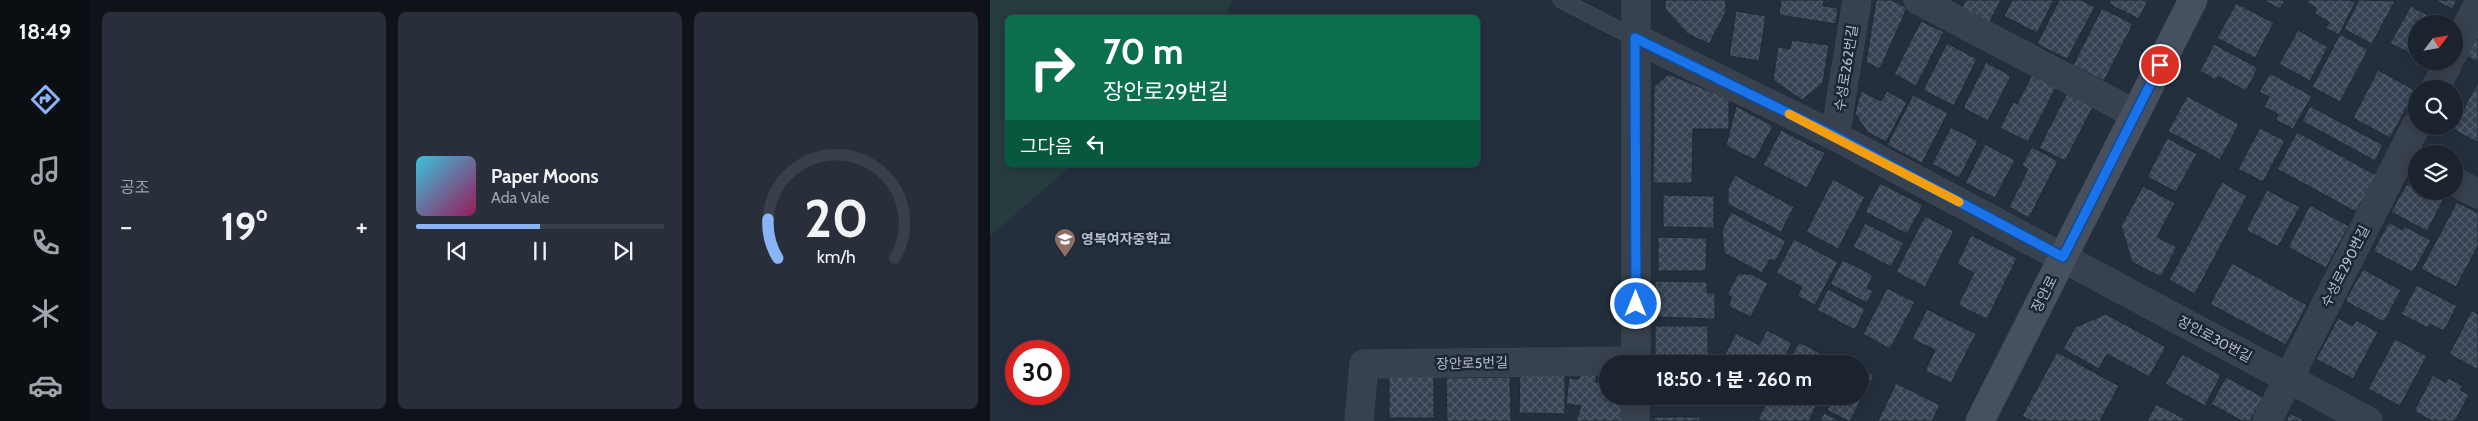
<!DOCTYPE html>
<html lang="ko">
<meta charset="utf-8">
<style>
:root{--surface:#1b232e;--page:#282f3a;--text:#f1f3f6;--muted:#a0a4aa;--line:#39404a;--accent:#8ab4f8}
body{margin:0;font-family:Cabin,"Noto Sans KR",sans-serif;background:var(--page);color:var(--text);height:100vh;display:flex;flex-direction:column;font-size:19px;white-space:nowrap}
*{box-sizing:border-box;margin:0}
p{font-size:16px;color:var(--muted)}
.icon{flex:none;width:28px;height:28px;fill:none;stroke:currentColor;stroke-width:2;stroke-linecap:round;stroke-linejoin:round}
.map{position:relative;flex:1;overflow:hidden}
.panel{display:flex;flex-direction:column;gap:12px;padding:12px;background:#0f1319;width:900px}
.panel>*{flex:none}
.hud{position:absolute;left:15px;top:15px;width:475px;height:152px;border-radius:8px;box-shadow:0 2px 12px #0003,0 0 0 1px var(--line);background:#0b6e4f;color:#fff;overflow:hidden}
.needle{width:32px;rotate:59deg}
.controls{position:absolute;left:1418px;top:15px;display:grid;gap:10px}
.controls a{display:grid;place-items:center;width:55px;height:55px;border-radius:50%;background:var(--surface);box-shadow:0 2px 12px #0003,0 0 0 1px var(--line);font-size:25px}
.speed{position:absolute;left:15px;top:340px;display:flex;gap:10px;font-size:25px;font-weight:700;text-align:center}
.speed>*{display:grid;place-content:center;width:65px;height:65px;border-radius:50%;background:var(--surface);box-shadow:0 2px 12px #0003,0 0 0 1px var(--line);line-height:1}
.speed .limit{border:8px solid #d22;background:#fff;color:#111}
.pin{position:absolute;display:grid;place-items:center;width:42px;height:42px;color:#fff;margin:-21px;border:2px solid #fff;border-radius:50%;box-shadow:0 1px 5px #0007}
.me{position:absolute;width:55px;margin:-28px;rotate:0deg;stroke-linejoin:round;filter:drop-shadow(0 0 4px #0008)}
.turn{display:flex;align-items:center;gap:18px;height:105px;padding:0 15px;font-size:22px}
.turn .icon{width:65px;height:65px;stroke-width:2.5}
.turn b{display:block;font-size:35px;line-height:42px}
.then{display:flex;align-items:center;height:48px;padding:0 15px;background:#0003;gap:10px;font-size:19px}
.big{font-size:38px;font-weight:700;line-height:1.1}
.panel .card{flex:1;display:flex;flex-direction:column;justify-content:center;gap:8px;min-width:0;padding:0 18px;border-radius:8px;background:var(--page)}
.panel .dial{align-items:center;gap:0}
.dial svg{height:130px;overflow:visible;fill:none;stroke:var(--line);stroke-width:7;stroke-linecap:round;text-anchor:middle}
.dial text{fill:var(--text);stroke:none}
.song{display:flex;align-items:center;gap:15px}
.cover{width:60px;height:60px;border-radius:8px;background:linear-gradient(135deg,hsl(190 70% 55%),hsl(330 70% 35%))}
.played{height:5px;border-radius:2px;background:linear-gradient(90deg,var(--accent) 50%,var(--line) 50%)}
.keys{display:flex;justify-content:space-around;direction:ltr}
.heat{display:flex;justify-content:space-between;align-items:center;font-size:28px;direction:ltr}
.panel .tiles{flex:1;display:grid;gap:12px;grid-template-columns:repeat(3,1fr)}
.trip{position:absolute;left:609px;top:355px;width:270px;height:50px;border-radius:25px;background:var(--surface);box-shadow:0 2px 12px #0003,0 0 0 1px var(--line);font-weight:700;line-height:50px;text-align:center}
main{display:flex;flex:1;min-height:0}
.tab-bar{display:flex;flex-direction:column;width:90px;justify-content:space-around;align-items:center;background:#0b0e12;color:var(--muted)}
.tab-bar .icon{width:35px;height:35px}
.tab-bar .selected{color:var(--accent)}
.tab-bar b{font-size:22px;color:var(--text)}
.map>svg:first-child{display:block}
</style>
<main>
<nav class="tab-bar">
<b>18:49</b>
<svg class="icon selected" aria-label="directions" viewBox="0 0 24 24"><path d="M12 3l9 9-9 9-9-9zM9 14v-3h6M13 9l2 2-2 2"/></svg>
<svg class="icon" aria-label="music" viewBox="0 0 24 24"><path d="M9 18V5l10-2v13"/><circle cx="6" cy="18" r="3"/><circle cx="16" cy="16" r="3"/></svg>
<svg class="icon" aria-label="phone" viewBox="0 0 24 24"><path d="M5 4h4l2 5-3 2q2 4 5 5l2-3 5 2v4C11 20 4 13 5 4z"/></svg>
<svg class="icon" aria-label="climate" viewBox="0 0 24 24"><path d="M12 3v18M4 7l16 10M4 17L20 7"/></svg>
<svg class="icon" aria-label="car" viewBox="0 0 24 24"><path d="M5 17H2v-5l4-1 3-4h7l3 4 3 1v5h-3M9 17h6M6 11h13"/><circle cx="7" cy="17" r="2"/><circle cx="17" cy="17" r="2"/></svg>
</nav>
<section class="panel">
<div class="tiles">
<div class="card"><p>공조</p>
<div class="heat"><a>−</a><b class="big">19°</b><a>+</a></div>
</div>
<div class="card">
<div class="song"><i class="cover"></i><div><b>Paper Moons</b><p>Ada Vale</p></div></div>
<div class="played"></div>
<div class="keys"><svg class="icon" aria-label="previous" viewBox="0 0 24 24"><path d="M18 5L8 12l10 7zM5 5v14"/></svg><svg class="icon" aria-label="pause" viewBox="0 0 24 24"><path d="M8 5v14M16 5v14"/></svg><svg class="icon" aria-label="next" viewBox="0 0 24 24"><path d="M6 5l10 7-10 7zM19 5v14"/></svg></div>
</div>
<div class="card dial"><svg viewBox="0 0 100 80">
<path d="M14 69A42 42 0 1 1 86 69"/>
<path d="M14 69A42 42 0 0 1 8 45" stroke="#8ab4f8"/>
<text x="50" y="56" font-size="32" font-weight="700">20</text>
<text x="50" y="72" font-size="11">km/h</text>
</svg></div>
</div>
</section>
<div class="map">
<svg width="1488" height="421" viewBox="0 0 1488 421">
<defs>
<pattern id="building-cross-hatch" width="8" height="8" patternUnits="userSpaceOnUse" patternTransform="scale(1.25)"><rect width="8" height="8" fill="#364354"/><path d="M0 0l8 8M0 8l8-8" fill="none" stroke="#515c6b"/></pattern>
</defs>
<rect width="100%" height="100%" fill="#242f3e"/>
<!-- grass -->
<path fill="#263c3f" d="M 0,0 L 243,0 L 235,17 L 18,18 L 18,165 L 82,165 L 0,236 Z"/>
<!-- building -->
<path fill="url(#building-cross-hatch)" stroke="#1f2835" d="M 675,0 L 736,0 L 736,12 L 719,44 L 698,34 L 675,9 Z
M 791,0 L 834,0 L 833,6 L 848,8 L 846,24 L 789,15 Z
M 886,0 L 901,0 L 917,8 L 890,69 L 876,62 Z
M 976,0 L 1011,0 L 999,23 L 971,9 Z
M 1022,0 L 1064,0 L 1047,33 L 1014,16 Z
M 1069,0 L 1091,0 L 1105,7 L 1077,59 L 1047,44 Z
M 1120,0 L 1158,0 L 1149,19 L 1119,4 Z
M 1273,0 L 1295,0 L 1290,9 Z
M 1319,0 L 1359,0 L 1365,3 L 1349,35 L 1336,28 L 1339,22 L 1324,13 L 1327,8 L 1317,3 Z
M 1369,0 L 1405,1 L 1382,44 L 1354,29 Z
M 1445,0 L 1467,0 L 1462,9 Z
M 1246,3 L 1284,23 L 1265,58 L 1227,38 Z
M 1421,6 L 1454,24 L 1426,24 L 1426,57 L 1400,43 Z
M 1112,8 L 1143,24 L 1114,81 L 1083,65 Z
M 746,11 L 776,16 L 769,61 L 739,56 Z
M 931,21 L 954,32 L 926,86 L 904,74 Z
M 1308,30 L 1338,47 L 1320,81 L 1289,64 Z
M 1350,34 L 1378,50 L 1350,102 L 1322,87 Z
M 1488,34 L 1488,62 L 1476,56 Z
M 802,40 L 839,45 L 833,83 L 812,100 L 783,80 L 788,47 L 800,49 Z
M 957,43 L 987,59 L 964,106 L 933,90 Z
M 1224,44 L 1268,68 L 1256,91 L 1228,76 L 1226,80 L 1210,71 Z
M 996,62 L 1021,76 L 998,121 L 973,108 Z
M 1388,70 L 1426,91 L 1400,138 L 1363,118 Z
M 1280,73 L 1322,96 L 1303,129 L 1286,120 L 1288,114 L 1274,107 L 1279,97 L 1269,92 Z
M 678,74 L 739,99 L 739,129 L 703,129 L 702,183 L 663,183 L 664,87 Z
M 1042,75 L 1066,87 L 1038,142 L 1010,128 L 1023,102 L 1027,104 Z
M 1488,82 L 1488,143 L 1463,129 Z
M 871,91 L 891,101 L 897,91 L 917,102 L 896,142 L 877,132 L 865,113 Z
M 1077,93 L 1103,107 L 1075,161 L 1049,148 Z
M 923,95 L 958,113 L 932,163 L 897,145 Z
M 1197,96 L 1249,124 L 1230,160 L 1178,131 Z
M 746,106 L 783,126 L 765,160 L 736,146 Z
M 1320,106 L 1393,145 L 1385,161 L 1312,121 Z
M 961,127 L 988,141 L 969,178 L 942,164 Z
M 1270,128 L 1295,141 L 1273,182 L 1248,169 Z
M 791,130 L 835,153 L 817,188 L 773,165 Z
M 1307,132 L 1386,175 L 1366,212 L 1287,169 Z
M 1177,138 L 1207,154 L 1186,192 L 1157,177 Z
M 995,144 L 1025,160 L 1005,198 L 975,183 Z
M 1042,147 L 1068,161 L 1039,218 L 1019,207 L 1038,169 L 1032,165 Z
M 745,175 L 804,207 L 791,232 L 738,204 L 738,188 Z
M 843,179 L 875,197 L 848,249 L 816,232 Z
M 1232,182 L 1257,196 L 1205,294 L 1179,280 Z
M 1426,182 L 1426,191 L 1445,191 L 1455,197 L 1437,231 L 1401,212 L 1416,185 Z
M 890,183 L 933,205 L 917,234 L 875,212 Z
M 1153,186 L 1185,203 L 1167,237 L 1187,247 L 1171,277 L 1142,262 L 1131,226 Z
M 1277,190 L 1310,207 L 1288,247 L 1256,230 Z
M 673,195 L 724,196 L 724,228 L 673,227 Z
M 1467,202 L 1488,213 L 1488,246 L 1466,287 L 1431,269 Z
M 1320,205 L 1359,226 L 1336,268 L 1298,247 Z
M 741,212 L 796,241 L 785,262 L 780,259 L 772,273 L 734,253 L 732,230 Z
M 935,216 L 964,231 L 935,287 L 906,272 Z
M 1399,222 L 1412,230 L 1414,226 L 1441,240 L 1423,272 L 1383,251 Z
M 875,223 L 914,243 L 901,267 L 863,247 Z
M 981,235 L 1027,258 L 997,319 L 968,305 L 984,273 L 967,264 Z
M 668,237 L 717,238 L 716,271 L 668,271 Z
M 804,239 L 848,262 L 825,305 L 807,296 L 812,287 L 786,273 Z
M 853,260 L 883,275 L 877,288 L 883,291 L 877,303 L 840,284 Z
M 1242,263 L 1317,305 L 1296,345 L 1220,304 Z
M 1373,269 L 1411,290 L 1394,322 L 1355,301 Z
M 748,274 L 761,274 L 778,283 L 761,317 L 738,306 L 742,297 L 737,295 Z
M 665,281 L 717,282 L 717,293 L 725,293 L 725,319 L 665,317 Z
M 1427,285 L 1467,306 L 1454,331 L 1440,324 L 1438,328 L 1411,314 Z
M 897,288 L 925,302 L 900,349 L 873,334 Z
M 838,289 L 875,309 L 865,330 L 827,310 Z
M 937,309 L 986,334 L 961,383 L 935,371 L 945,350 L 922,339 Z
M 1482,310 L 1488,314 L 1488,370 L 1459,354 Z
M 1116,314 L 1176,347 L 1159,377 L 1117,354 L 1109,369 L 1073,349 L 1085,327 Z
M 1348,318 L 1363,326 L 1366,320 L 1388,332 L 1363,379 L 1326,359 Z
M 665,326 L 718,326 L 718,358 L 665,357 Z
M 777,330 L 802,343 L 792,364 L 754,364 L 735,354 L 746,333 L 769,345 Z
M 1405,339 L 1437,356 L 1410,406 L 1378,389 Z
M 809,342 L 849,363 L 848,364 L 797,364 Z
M 1067,352 L 1129,386 L 1110,421 L 1042,421 L 1032,416 Z
M 1192,354 L 1231,375 L 1215,406 L 1175,384 Z
M 591,368 L 607,370 L 606,382 L 618,384 L 618,396 L 636,396 L 634,421 L 586,421 L 591,406 L 576,404 L 579,378 L 589,379 Z
M 870,368 L 884,375 L 860,421 L 858,421 L 837,410 L 844,396 L 870,396 Z
M 530,371 L 575,372 L 575,414 L 529,413 Z
M 399,375 L 444,375 L 444,418 L 399,418 Z
M 1443,375 L 1456,383 L 1458,378 L 1473,386 L 1470,390 L 1479,395 L 1465,421 L 1442,421 L 1424,411 Z
M 520,377 L 521,421 L 457,421 L 456,378 Z
M 1236,377 L 1273,397 L 1260,421 L 1252,421 L 1221,404 Z
M 906,383 L 950,405 L 942,421 L 888,421 Z
M 661,396 L 719,396 L 719,402 L 661,401 Z
M 780,396 L 831,396 L 819,421 L 772,421 L 768,419 Z
M 1166,404 L 1199,421 L 1157,421 Z
M 834,413 L 850,421 L 830,421 Z
M 1300,413 L 1315,421 L 1296,421 Z
M 664,417 L 710,417 L 710,421 L 664,421 Z"/>
<g fill="none" stroke-linecap="round" stroke-linejoin="round">
<!-- service casing -->
<g stroke="#414a57" stroke-width="17">
<path id="service" d="M 571,0 L 645,38"/>
</g>
<!-- minor casing -->
<g stroke="#414a57" stroke-width="29">
<path id="minor" d="M 928,0 L 1145,114
M 1464,52 L 1488,5
M 1445,89 L 1459,61
M 845,136 L 867,0
M 1464,181 L 1488,194
M 646,364 L 646,0
M 369,421 L 374,364 L 646,361
M 645,421 L 645,396
M 1277,421 L 1426,126"/>
</g>
<!-- tertiary casing -->
<g stroke="#414a57" stroke-width="29">
<path id="tertiary" d="M 645,38 L 845,136 L 1378,421"/>
</g>
<!-- secondary casing -->
<g stroke="#414a57" stroke-width="29">
<path id="secondary" d="M 990,421 L 1203,0"/>
</g>
<!-- service -->
<use href="#service" stroke="#38414e" stroke-width="15"/>
<!-- minor -->
<use href="#minor" stroke="#38414e" stroke-width="28"/>
<!-- tertiary -->
<use href="#tertiary" stroke="#38414e" stroke-width="28"/>
<!-- secondary -->
<use href="#secondary" stroke="#465061" stroke-width="28"/>
</g>
<g fill="none" stroke-linecap="round" stroke-linejoin="round">
<!-- route casing -->
<g stroke="#114b97" stroke-width="12">
<path id="route" d="M 646,304 L 645,38 L 845,136 L 1073,257 L 1170,65"/>
</g>
<!-- route -->
<use href="#route" stroke="#1a73e8" stroke-width="9"/>
<!-- slow -->
<path stroke="#f59e0b" stroke-width="9" d="M 799,114 L 969,202"/>
</g>
<!-- icons -->
<defs>
<g id="school-pin" transform="scale(1.125)"><path d="M0 17L-7.5 6A9.5 9.5 0 1 1 7.5 6Z" fill="#8d6e63" stroke="#1d2633"/><path d="M0-5L7-2L0 1L-7-2ZM-4 1L0 2.5L4 1V4Q0 6-4 4Z" fill="#fff"/></g>
</defs>
<g fill-rule="evenodd">
<use href="#school-pin" x="75" y="239"/>
</g>
<g text-anchor="middle" dominant-baseline="central" stroke-width="5" stroke-linejoin="round" paint-order="stroke">
<!-- street labels -->
<g font-size="14" fill="#b4bcc9" stroke="#1d2633">
<text transform="translate(856 68) rotate(-81)">수성로262번길</text>
<text transform="translate(1355 266) rotate(-63)">수성로290번길</text>
<text transform="translate(1054 294) rotate(-63)">장안로</text>
<text transform="translate(1225 339) rotate(28)">장안로30번길</text>
<text transform="translate(482 363) rotate(-1)">장안로5번길</text>
</g>
<!-- poi labels -->
<g font-size="14" font-weight="bold" fill="#b4bcc9" stroke="#1d2633" text-anchor="start">
<text x="91" y="239">영복여자중학교</text>
</g>
</g>
</svg>
<div class="controls">
<a><svg class="needle" viewBox="-14 -14 28 28"><path d="M0-13l5 13h-10z" fill="#e53935"/><path d="M0 13l5-13h-10z" fill="#a0a4aa"/></svg></a>
<a><svg class="icon" aria-label="search" viewBox="0 0 24 24"><circle cx="10" cy="10" r="6"/><path d="M15 15l6 6"/></svg></a>
<a><svg class="icon" aria-label="layers" viewBox="0 0 24 24"><path d="M12 4l9 5-9 5-9-5zM3 14l9 5 9-5"/></svg></a>
</div>
<div class="speed"><div class="limit">30</div></div>
<div class="pin" style="left:1170px;top:65px;background:#d93025"><svg class="icon" aria-label="arrive" viewBox="0 0 24 24"><path d="M6 21V4h12l-3 4 3 4H6"/></svg></div>
<svg class="me" style="left:646px;top:304px" viewBox="-20 -20 40 40"><circle r="17" fill="#1a73e8" stroke="#fff" stroke-width="3"/><path d="M0-11L8 9 0 5-8 9z" fill="#fff"/></svg>
<div class="trip">18:50 · 1 분 · 260 m</div>
<div class="hud">
<div class="turn"><svg class="icon" aria-label="right" viewBox="0 0 24 24"><path d="M7 20v-9h11M14 6l5 5-5 5"/></svg><div><b>70 m</b>장안로29번길</div></div>
<div class="then">그다음<svg class="icon" aria-label="left" viewBox="0 0 24 24"><path d="M17 20v-9H6M10 6l-5 5 5 5"/></svg></div>
</div>
</div>
</main>
